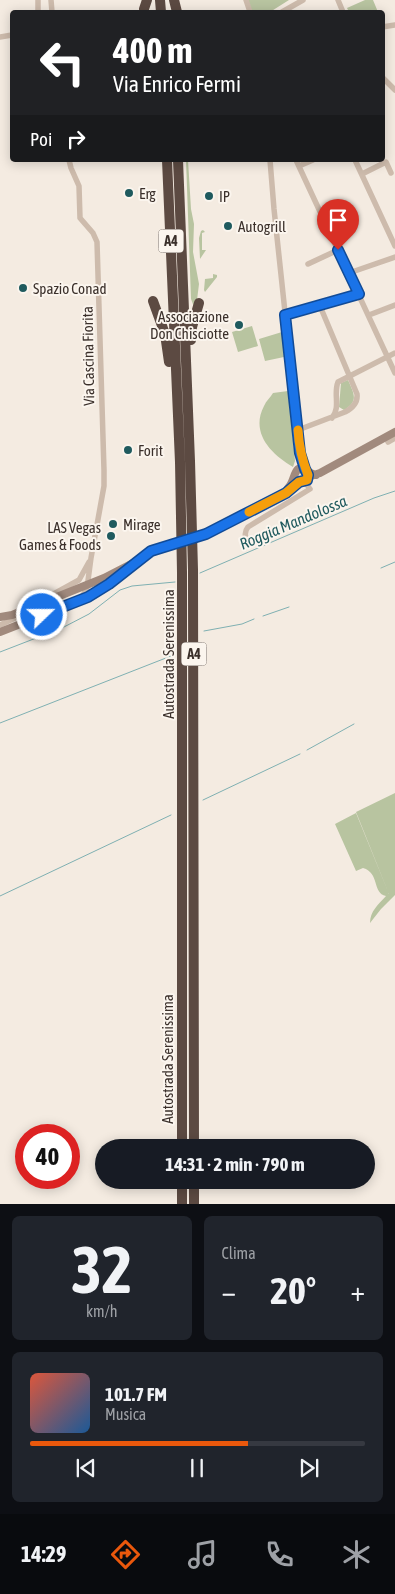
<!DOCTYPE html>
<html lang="it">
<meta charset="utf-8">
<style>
:root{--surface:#171b24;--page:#20242c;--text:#f1f3f6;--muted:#9ea1a6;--line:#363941;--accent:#ea580c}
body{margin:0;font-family:"Asap Condensed",sans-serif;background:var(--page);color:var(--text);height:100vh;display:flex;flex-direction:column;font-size:19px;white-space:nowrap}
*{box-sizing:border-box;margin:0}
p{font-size:16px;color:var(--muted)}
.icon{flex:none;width:28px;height:28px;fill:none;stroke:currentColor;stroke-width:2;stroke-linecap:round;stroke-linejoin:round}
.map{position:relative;height:1204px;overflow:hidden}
.details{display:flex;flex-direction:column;gap:12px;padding:12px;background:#0d0f14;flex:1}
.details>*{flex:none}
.banner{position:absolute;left:10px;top:10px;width:375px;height:152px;border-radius:5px;box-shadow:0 2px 12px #0003;background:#202124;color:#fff;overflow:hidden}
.speed{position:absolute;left:15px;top:1124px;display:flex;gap:10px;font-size:25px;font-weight:700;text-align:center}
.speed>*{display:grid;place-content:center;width:65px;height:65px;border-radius:50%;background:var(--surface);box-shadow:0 2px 12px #0003;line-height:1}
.speed .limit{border:8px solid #d22;background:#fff;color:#111}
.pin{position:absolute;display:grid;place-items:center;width:42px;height:42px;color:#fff;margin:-51px -21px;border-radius:50% 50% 50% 0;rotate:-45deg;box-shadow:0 0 5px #0007}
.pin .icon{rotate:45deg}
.me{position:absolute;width:55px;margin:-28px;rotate:68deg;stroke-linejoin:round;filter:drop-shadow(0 0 4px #0008)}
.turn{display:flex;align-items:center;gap:18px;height:105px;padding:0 20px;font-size:22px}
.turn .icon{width:65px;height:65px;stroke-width:2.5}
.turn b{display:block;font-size:35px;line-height:42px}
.then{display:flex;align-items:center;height:48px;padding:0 20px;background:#0003;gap:10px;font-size:19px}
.big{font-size:38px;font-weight:700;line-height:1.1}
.details .card{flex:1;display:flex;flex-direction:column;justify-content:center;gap:8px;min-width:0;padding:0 18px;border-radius:8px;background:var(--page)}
.details .dial{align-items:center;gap:0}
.dial b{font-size:65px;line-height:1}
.song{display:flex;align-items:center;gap:15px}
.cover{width:60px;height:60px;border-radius:8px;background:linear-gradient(135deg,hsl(10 70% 55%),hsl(210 70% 35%))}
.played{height:5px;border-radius:2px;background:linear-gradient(90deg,var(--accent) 65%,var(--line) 65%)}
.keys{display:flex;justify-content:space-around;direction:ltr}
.heat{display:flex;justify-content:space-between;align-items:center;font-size:28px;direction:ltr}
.details .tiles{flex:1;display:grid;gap:12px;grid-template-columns:1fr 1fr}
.card:last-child{grid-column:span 2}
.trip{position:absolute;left:95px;top:1139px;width:280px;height:50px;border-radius:25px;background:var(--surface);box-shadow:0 2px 12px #0003;font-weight:700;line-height:50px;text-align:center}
.menu{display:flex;height:80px;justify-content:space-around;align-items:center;background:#090b0e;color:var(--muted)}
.menu .icon{width:35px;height:35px}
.menu .active{color:var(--accent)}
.menu b{font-size:22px;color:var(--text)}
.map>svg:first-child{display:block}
</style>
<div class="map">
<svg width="395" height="1204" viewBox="0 0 395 1204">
<rect width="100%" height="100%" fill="#f4ebe1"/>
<!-- green -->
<path fill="#b8c4a0" d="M 248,0 L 289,0 L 270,12 L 253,12 L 250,10 Z
M 365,0 L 373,0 L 378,12 L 349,12 L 347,8 Z
M 186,160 L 188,160 L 191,209 L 194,224 L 193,252 L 199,284 L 197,300 L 194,307 L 191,299 Z
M 203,230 L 205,232 L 202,233 L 202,250 L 206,250 L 200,259 L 199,238 L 201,231 Z
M 213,274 L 217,275 L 217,277 L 205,292 L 204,290 L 205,279 L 213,278 Z
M 252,326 L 258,346 L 238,352 L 232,332 Z
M 282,332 L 284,357 L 265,361 L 259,339 Z
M 348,380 C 354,394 359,401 344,410 L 339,407 L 341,383 Z
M 288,391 L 295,461 L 293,467 C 271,454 250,433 264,406 C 266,401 270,398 273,393 Z
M 395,793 L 395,895 L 381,909 L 370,923 C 370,911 378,905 386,896 C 372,893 380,873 363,868 L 356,871 L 335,824 L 356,813 L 389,894 L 356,812 Z"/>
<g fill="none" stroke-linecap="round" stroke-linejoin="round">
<!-- stream -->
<path stroke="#7fb0b2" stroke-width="1" d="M 381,568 L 395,562
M 200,573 L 374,498 L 395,491
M 263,616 L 289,607
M 204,631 L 242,624 L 254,619
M 0,652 L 62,628 L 89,614 L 120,590 L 132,586 L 175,582
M 0,723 L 171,656 L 171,639 L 173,636
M 307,750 L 354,724
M 203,800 L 300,754
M 0,896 L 171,815"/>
<!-- street -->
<path stroke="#cdbbac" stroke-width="5.5" d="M 38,0 L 38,12
M 51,0 L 52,12
M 246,0 L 250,12
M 338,0 L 343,12
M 282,12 L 303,0
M 382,27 L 395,25
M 0,37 L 12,35
M 382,77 L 395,90
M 69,160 L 71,168 L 79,186 L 80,218 L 93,233 L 97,242 L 104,470 L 104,486 L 91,558 L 87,588 L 83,595 L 77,600
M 270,160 L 274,209 L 300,453 L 305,469
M 296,160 L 395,373
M 355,160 L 395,246
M 299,166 L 313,160
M 362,174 L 386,162 L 391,173
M 308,264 L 338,250
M 349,273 L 395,257
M 285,315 L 359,294
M 369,315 L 395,305
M 332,418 C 341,407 333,394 338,382 L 395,353
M 298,430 L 345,412 C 353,408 358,403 357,394 L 320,306
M 388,442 L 395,438
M 248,545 C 246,538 243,533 248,527 L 310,489 L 305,482
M 50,596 L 79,580 L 89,562
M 0,625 L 28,612"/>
<!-- secondary -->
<path stroke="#a18a7d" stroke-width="8" d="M 288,488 C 294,482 293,474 298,469 C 305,468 309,474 316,475
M 0,617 L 12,615 L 104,578 L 135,562 L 151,551 L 206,534 L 285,493 L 299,483 L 305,482 L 308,477 L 320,473 L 395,432
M 0,632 L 89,597 L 125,572"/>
<!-- highway -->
<path stroke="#5c4a42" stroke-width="10" d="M 160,0 L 161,12
M 174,0 L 177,12
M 144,9 L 147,0
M 167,160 L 180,462 L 182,572 L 182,1148
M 178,160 L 190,461 L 193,570 L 194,1148
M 153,301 L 165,334 L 169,362
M 191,340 L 192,327 L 199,303
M 182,1204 L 182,1180
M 194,1204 L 194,1180"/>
</g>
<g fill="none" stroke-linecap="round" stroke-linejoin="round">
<!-- route casing -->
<g stroke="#114b97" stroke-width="12">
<path id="route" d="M 42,615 L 88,597 L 109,584 L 151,551 L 206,534 L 286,493 L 299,482 L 307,480 L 308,475 L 305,469 L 300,453 L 285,315 L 359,294 L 338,250"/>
</g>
<!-- route -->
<use href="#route" stroke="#1a73e8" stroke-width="9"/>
<!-- slow -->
<path stroke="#f59e0b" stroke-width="9" d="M 249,512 L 286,493 L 299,482 L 307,480 L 308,475 C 302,460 299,447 298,430"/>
</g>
<!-- markers -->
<g fill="#1f5a5e" stroke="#fbf5ee" stroke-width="2">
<circle cx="129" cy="193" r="5"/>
<circle cx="209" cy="196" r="5"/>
<circle cx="228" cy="226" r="5"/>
<circle cx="23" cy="288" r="5"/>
<circle cx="239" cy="325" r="5"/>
<circle cx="128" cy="450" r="5"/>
<circle cx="113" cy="524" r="5"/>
<circle cx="111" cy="536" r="5"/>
</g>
<g text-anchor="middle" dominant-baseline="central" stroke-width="4" stroke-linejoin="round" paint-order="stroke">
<!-- shield labels -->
<g fill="#fbf5ee" stroke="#756b66" stroke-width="1">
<rect x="158.5" y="229.5" width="25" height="23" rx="4"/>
<rect x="181.5" y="642.5" width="25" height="23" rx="4"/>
</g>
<g font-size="14" font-weight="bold" fill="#3b302b">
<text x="171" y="241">A4</text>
<text x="194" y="654">A4</text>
</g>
<!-- poi labels -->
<g font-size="15" fill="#3b302b" stroke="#fbf5ee" text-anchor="start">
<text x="139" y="193">Erg</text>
<text x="219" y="196">IP</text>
<text x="238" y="226">Autogrill</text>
<text x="33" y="288">Spazio Conad</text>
<text x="229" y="316" text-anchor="end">Associazione<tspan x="229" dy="17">Don Chisciotte</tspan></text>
<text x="138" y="450">Forit</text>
<text x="123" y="524">Mirage</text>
<text x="101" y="527" text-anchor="end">LAS Vegas<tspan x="101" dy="17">Games &amp; Foods</tspan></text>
</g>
<!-- street labels -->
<g font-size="15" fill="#3b302b" stroke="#fbf5ee">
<text transform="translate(88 356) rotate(-91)">Via Cascina Fiorita</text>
<text transform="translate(168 654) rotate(-90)">Autostrada Serenissima</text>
<text transform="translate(167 1059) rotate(-90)">Autostrada Serenissima</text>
</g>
<!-- water labels -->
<g font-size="16" font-style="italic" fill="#1f5a5e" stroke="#fbf5ee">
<text transform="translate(293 522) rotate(-23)">Roggia Mandolossa</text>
</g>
</g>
</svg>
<div class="speed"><div class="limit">40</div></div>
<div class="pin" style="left:338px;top:250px;background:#d93025"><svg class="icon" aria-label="arrive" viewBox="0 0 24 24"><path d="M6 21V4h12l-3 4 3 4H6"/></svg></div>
<svg class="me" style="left:42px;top:615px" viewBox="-20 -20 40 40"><circle r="17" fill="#1a73e8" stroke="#fff" stroke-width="3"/><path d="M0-11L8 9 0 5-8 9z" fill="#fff"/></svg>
<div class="trip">14:31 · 2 min · 790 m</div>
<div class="banner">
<div class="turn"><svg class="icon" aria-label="left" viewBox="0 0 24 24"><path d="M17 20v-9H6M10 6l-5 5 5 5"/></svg><div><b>400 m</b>Via Enrico Fermi</div></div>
<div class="then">Poi<svg class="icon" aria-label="right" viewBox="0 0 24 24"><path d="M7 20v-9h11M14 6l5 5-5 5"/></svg></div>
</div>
</div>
<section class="details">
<div class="tiles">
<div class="card dial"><b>32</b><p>km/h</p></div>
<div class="card"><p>Clima</p>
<div class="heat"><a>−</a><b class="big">20°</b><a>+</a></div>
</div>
<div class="card">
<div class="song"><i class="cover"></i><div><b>101.7 FM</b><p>Musica</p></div></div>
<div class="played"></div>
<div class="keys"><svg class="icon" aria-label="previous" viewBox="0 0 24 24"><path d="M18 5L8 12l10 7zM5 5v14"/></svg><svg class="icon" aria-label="pause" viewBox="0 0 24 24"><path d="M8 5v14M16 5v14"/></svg><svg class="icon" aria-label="next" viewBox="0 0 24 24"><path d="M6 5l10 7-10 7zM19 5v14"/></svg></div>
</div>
</div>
</section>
<nav class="menu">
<b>14:29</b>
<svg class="icon active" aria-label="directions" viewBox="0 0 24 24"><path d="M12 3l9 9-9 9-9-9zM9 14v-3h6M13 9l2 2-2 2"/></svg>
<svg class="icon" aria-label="music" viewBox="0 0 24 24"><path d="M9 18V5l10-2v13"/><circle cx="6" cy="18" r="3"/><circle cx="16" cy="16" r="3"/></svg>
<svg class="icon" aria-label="phone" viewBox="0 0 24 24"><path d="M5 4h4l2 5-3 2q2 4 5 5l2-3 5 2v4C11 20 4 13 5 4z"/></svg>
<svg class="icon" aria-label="climate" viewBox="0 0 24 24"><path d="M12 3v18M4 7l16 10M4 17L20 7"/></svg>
</nav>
